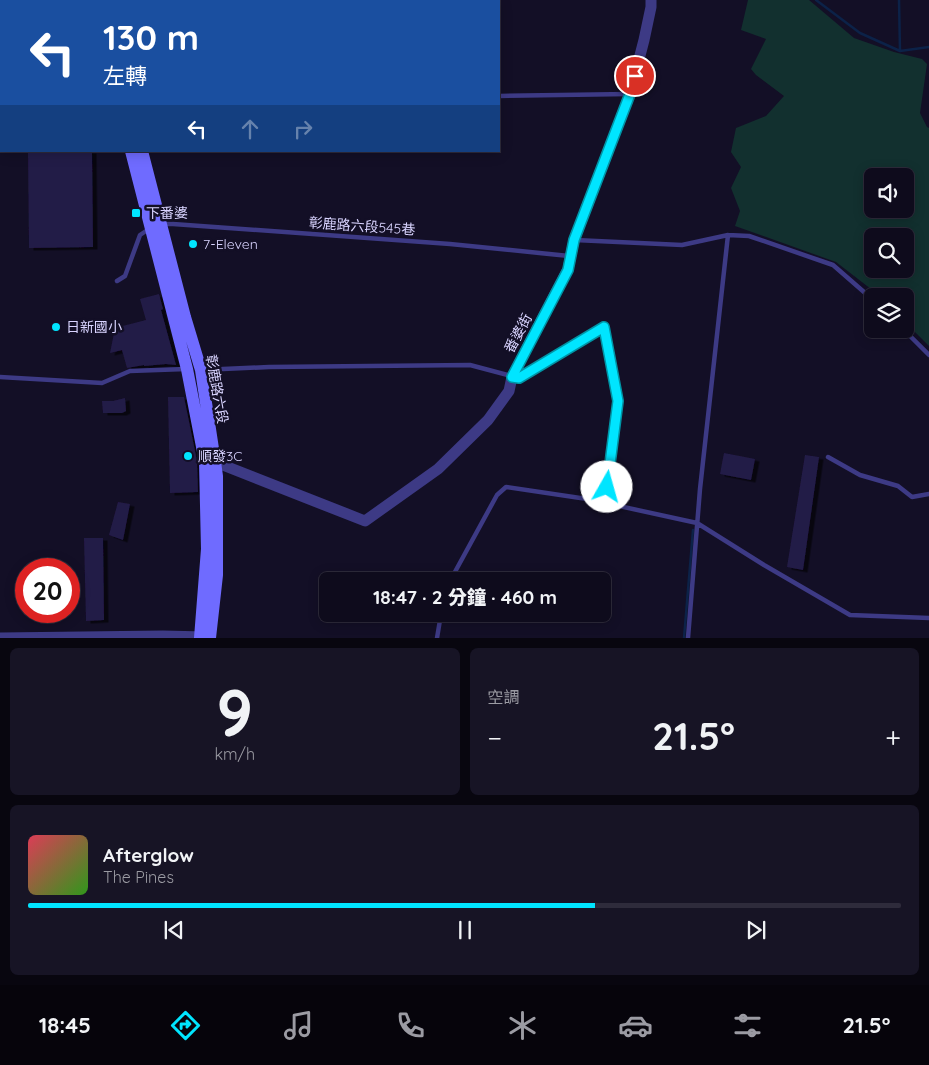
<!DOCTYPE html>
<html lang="zh-TW">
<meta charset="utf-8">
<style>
:root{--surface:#0e0b1c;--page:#171425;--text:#f1f3f6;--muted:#9b9ba3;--line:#2e2b3b;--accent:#00e5ff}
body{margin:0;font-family:Quicksand,"Noto Sans TC",sans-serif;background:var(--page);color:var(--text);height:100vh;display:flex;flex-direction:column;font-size:19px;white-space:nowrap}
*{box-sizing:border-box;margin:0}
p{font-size:16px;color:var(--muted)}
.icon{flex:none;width:28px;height:28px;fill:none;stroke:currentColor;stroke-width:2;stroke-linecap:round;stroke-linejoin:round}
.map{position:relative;height:638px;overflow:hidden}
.details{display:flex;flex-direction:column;gap:10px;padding:10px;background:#08060f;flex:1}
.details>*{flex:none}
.hud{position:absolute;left:0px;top:0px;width:500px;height:152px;box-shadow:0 2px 12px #0003,0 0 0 1px var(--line);background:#1a4fa0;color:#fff;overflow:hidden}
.fabs{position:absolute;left:864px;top:168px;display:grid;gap:10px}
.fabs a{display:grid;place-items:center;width:50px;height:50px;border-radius:8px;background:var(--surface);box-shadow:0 2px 12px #0003,0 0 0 1px var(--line);font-size:25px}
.speed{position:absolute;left:15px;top:558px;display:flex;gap:10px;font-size:25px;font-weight:700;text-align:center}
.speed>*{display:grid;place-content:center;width:65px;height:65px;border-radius:50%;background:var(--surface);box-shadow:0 2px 12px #0003,0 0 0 1px var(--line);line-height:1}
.speed .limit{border:8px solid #d22;background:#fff;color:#111}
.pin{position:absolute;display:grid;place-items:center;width:42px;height:42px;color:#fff;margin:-21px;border:2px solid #fff;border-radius:50%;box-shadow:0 1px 5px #0007}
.me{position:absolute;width:55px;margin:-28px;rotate:7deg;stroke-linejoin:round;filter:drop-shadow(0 0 4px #0008)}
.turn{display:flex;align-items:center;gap:18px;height:105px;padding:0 20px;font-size:22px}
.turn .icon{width:65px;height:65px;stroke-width:2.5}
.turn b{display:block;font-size:35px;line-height:42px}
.lanes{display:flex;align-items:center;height:48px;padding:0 20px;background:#0003;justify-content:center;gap:25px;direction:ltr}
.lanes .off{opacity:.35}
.big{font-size:38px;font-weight:800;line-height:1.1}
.details .widget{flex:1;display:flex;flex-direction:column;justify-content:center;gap:8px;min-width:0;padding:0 18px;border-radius:8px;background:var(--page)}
.details .dial{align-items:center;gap:0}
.dial b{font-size:65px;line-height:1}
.song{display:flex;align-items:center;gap:15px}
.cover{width:60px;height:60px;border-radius:8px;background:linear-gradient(135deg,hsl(350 70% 55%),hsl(110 70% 35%))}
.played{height:5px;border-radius:2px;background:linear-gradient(90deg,var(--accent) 65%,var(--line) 65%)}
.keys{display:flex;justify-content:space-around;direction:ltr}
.heat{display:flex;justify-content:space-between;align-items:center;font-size:28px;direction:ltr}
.details .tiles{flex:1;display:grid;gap:10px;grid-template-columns:1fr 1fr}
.widget:last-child{grid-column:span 2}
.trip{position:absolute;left:319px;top:572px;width:292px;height:50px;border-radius:8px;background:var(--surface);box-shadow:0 2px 12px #0003,0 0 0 1px var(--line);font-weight:800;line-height:50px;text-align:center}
.dock{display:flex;height:80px;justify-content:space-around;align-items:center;background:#06040b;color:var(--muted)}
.dock .icon{width:35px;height:35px}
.dock .selected{color:var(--accent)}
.dock b{font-size:22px;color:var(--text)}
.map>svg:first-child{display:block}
</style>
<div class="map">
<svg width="929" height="638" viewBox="0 0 929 638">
<defs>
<filter id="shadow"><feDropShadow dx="4.5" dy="2.5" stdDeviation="0" flood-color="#0009"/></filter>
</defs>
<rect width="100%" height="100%" fill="#130f26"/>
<!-- green -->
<path fill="#12302f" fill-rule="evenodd" d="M 748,0 L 809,0 L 854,38 L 894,52 L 922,59 L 927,64 L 920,113 L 927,127 L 929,128 L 929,346 L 905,322 L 905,296 L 880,296 L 836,262 L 735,226 L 740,211 L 731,188 L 741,167 L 731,152 L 736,128 L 766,116 L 784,96 L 756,75 L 751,69 L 766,39 L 741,30 ZM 872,176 L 905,176 L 905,209 L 872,209 ZM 872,236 L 905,236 L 905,269 L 872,269 Z"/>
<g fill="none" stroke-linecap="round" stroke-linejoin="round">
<!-- stream -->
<path stroke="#0c2248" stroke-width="2.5" d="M 816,0 L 860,33 L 900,51 L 929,47
M 899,0 L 900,51
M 684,638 L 693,530"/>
</g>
<!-- building -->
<path fill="#241b47" filter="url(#shadow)" d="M 28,151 L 92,151 L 93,247 L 29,248 Z
M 159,294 L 163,309 L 161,310 L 176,365 L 166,364 L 144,366 L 144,365 L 127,368 L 122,350 L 110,353 L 115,328 L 146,320 L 140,299 Z
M 168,397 L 184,397 L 197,461 L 198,492 L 170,493 Z
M 125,398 L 126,411 L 122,413 L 103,413 L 102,401 L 113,401 Z
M 724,453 L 755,459 L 751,480 L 720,474 Z
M 805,455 L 819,457 L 803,570 L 787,567 Z
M 118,502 L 130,504 L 123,540 L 109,535 Z
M 84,538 L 103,538 L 104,620 L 86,621 Z"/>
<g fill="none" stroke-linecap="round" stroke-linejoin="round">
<!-- service -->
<path stroke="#3d3a85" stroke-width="4.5" d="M 499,96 L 629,94
M 0,104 L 1,104
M 163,224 L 173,224 L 450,244 L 569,256
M 575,240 L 682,245 L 728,235 L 749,236 L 833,265 L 872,299
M 117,281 L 125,276 L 140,235 L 149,229
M 903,329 L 929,355
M 201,370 L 269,367 L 470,365 L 519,378 L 604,327 L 618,401 L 604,504
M 0,377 L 102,383 L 130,371 L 186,369
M 828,457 L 860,475 L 898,486 L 912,497 L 929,494
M 450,581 L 497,495 L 506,487 L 587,499 L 697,523 L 764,565 L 850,615 L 929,618
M 437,638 L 441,614
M 688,638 L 700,489 L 728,235"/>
<!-- minor -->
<path stroke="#3d3a85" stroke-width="9" d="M 0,637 L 163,635 L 205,636"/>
<!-- tertiary -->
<path stroke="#3d3a85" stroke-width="11" d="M 207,462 L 215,462 L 365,521 L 438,469 L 488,420 L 509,391 L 512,377 L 568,269 L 574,240 L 630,94 L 644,40 L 651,7 L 651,0"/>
<!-- secondary -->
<path stroke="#6f6bff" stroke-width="12" d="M 90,0 L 90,1
M 101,0 L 101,1
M 131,151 L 187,369 L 205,462 L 207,549 L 200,638
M 142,151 L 185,317 L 201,370 L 215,462 L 217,476 L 217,575 L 210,638"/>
</g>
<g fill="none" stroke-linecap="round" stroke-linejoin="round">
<!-- route casing -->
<g stroke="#0095a6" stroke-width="12">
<path id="route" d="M 607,487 L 618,401 L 604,327 L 519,378 L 512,377 L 568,270 L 574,240 L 630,94 L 635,76"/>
</g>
<!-- route -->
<use href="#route" stroke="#00e5ff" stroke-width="9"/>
</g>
<!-- markers -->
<g fill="#00e5ff" stroke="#130f26" stroke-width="2">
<rect x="131" y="208" width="10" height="10" rx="2.5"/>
<circle cx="193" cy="244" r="5"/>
<circle cx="56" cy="327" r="5"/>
<circle cx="188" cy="456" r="5"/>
</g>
<g text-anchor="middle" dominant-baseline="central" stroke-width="5" stroke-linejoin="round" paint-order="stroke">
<!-- poi labels -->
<g font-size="14" fill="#d9d4ff" stroke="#130f26" text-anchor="start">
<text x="146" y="213">下番婆</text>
<text x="203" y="244">7-Eleven</text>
<text x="66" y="327">日新國小</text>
<text x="198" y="456">順發3C</text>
</g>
<!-- street labels -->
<g font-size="14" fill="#d9d4ff" stroke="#130f26">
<text transform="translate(362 226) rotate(4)">彰鹿路六段545巷</text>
<text transform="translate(518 333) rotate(-62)">番婆街</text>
<text transform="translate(217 389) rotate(80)">彰鹿路六段</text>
</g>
</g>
</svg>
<div class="fabs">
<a><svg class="icon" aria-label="sound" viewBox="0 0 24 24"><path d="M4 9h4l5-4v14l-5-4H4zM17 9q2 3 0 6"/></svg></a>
<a><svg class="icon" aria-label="search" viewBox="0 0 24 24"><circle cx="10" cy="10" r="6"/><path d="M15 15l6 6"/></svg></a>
<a><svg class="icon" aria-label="layers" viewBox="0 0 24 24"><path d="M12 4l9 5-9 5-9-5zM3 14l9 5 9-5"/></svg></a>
</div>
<div class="speed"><div class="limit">20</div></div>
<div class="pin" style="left:635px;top:76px;background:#d93025"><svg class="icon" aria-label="arrive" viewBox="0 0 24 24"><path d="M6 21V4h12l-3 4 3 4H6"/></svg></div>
<svg class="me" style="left:607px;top:487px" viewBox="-20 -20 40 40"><circle r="19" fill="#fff"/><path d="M0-13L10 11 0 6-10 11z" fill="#00e5ff"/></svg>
<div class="trip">18:47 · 2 分鐘 · 460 m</div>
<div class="hud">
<div class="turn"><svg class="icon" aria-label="left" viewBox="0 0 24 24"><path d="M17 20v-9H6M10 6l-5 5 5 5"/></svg><div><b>130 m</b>左轉</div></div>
<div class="lanes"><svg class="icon" aria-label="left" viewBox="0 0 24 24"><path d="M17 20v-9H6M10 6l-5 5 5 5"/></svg><svg class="icon off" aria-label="ahead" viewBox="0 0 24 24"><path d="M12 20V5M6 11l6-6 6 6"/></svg><svg class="icon off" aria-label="right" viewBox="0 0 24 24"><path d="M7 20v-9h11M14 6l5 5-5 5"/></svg></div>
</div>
</div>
<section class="details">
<div class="tiles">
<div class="widget dial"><b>9</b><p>km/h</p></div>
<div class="widget"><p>空調</p>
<div class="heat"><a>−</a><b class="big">21.5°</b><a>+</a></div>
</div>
<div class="widget">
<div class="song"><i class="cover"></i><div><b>Afterglow</b><p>The Pines</p></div></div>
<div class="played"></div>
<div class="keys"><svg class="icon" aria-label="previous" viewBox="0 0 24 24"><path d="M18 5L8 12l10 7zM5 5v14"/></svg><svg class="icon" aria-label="pause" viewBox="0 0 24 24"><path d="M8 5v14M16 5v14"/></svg><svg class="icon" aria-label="next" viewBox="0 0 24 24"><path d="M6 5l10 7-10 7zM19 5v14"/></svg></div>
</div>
</div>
</section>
<nav class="dock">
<b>18:45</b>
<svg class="icon selected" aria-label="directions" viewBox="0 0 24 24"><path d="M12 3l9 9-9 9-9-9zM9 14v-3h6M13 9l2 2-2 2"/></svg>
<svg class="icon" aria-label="music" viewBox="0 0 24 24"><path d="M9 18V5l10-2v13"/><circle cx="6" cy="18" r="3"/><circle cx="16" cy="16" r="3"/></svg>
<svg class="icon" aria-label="phone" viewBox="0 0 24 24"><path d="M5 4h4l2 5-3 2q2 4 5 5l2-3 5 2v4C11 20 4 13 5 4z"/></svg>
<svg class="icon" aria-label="climate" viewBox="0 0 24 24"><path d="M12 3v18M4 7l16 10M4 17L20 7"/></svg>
<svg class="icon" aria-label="car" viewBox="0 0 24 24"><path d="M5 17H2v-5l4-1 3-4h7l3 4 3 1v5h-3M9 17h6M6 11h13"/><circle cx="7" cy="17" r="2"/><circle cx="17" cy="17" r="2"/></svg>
<svg class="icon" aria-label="filters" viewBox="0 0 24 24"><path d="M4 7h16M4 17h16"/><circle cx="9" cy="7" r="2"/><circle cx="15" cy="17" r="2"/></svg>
<b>21.5°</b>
</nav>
